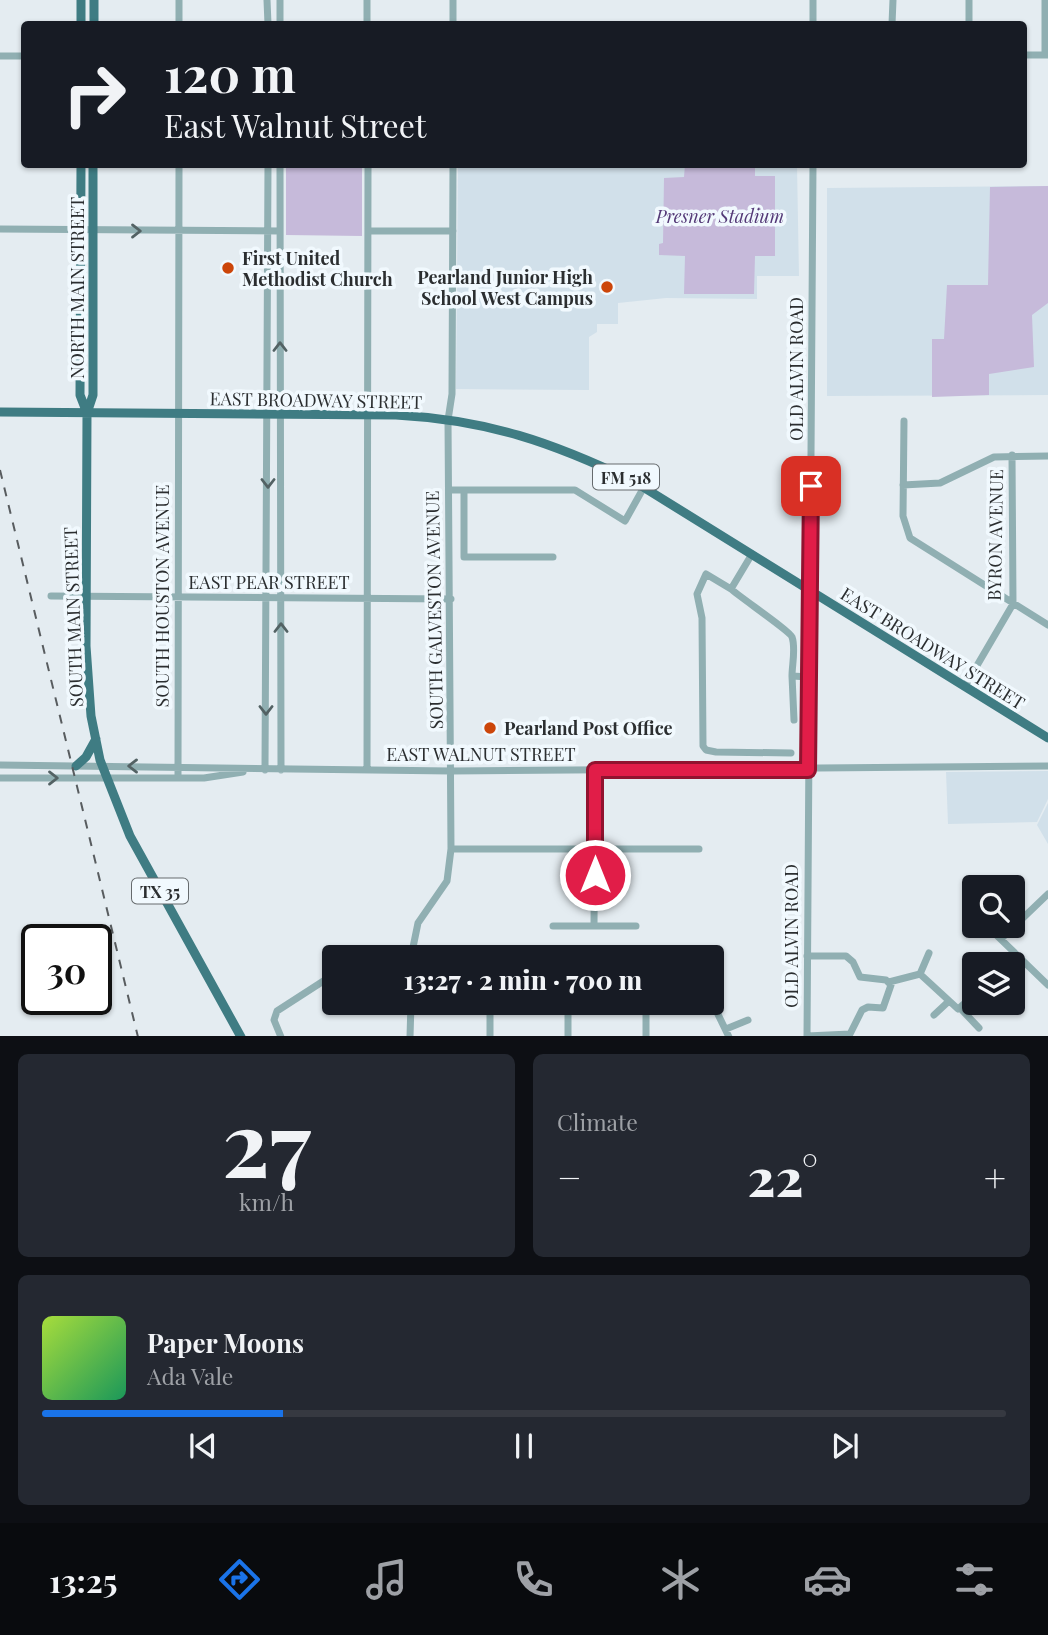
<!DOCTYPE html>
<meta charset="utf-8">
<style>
:root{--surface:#171b24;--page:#242831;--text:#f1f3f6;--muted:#9ea1a6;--line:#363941;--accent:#1a73e8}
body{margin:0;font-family:"Playfair Display",serif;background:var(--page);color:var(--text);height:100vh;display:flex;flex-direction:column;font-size:26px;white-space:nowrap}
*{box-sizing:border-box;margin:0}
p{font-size:23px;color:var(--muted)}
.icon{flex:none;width:38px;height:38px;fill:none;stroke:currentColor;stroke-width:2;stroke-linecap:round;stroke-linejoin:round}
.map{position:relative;height:1036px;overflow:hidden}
.panel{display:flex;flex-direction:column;gap:18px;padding:18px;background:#0d0f14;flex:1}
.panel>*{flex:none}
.hud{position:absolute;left:21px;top:21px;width:1006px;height:147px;border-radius:7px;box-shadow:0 2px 5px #0004;background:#171b24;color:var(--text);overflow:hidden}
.buttons{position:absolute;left:962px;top:875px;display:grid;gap:14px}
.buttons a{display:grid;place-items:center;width:63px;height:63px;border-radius:7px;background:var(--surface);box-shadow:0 2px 5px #0004;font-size:35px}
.speed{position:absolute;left:21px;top:924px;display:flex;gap:14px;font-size:35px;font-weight:700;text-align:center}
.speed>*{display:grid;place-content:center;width:91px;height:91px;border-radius:50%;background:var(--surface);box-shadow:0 2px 5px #0004;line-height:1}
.speed .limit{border:4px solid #111;border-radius:10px;background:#fff;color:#111}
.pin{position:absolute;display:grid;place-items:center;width:60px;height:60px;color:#fff;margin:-30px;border-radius:14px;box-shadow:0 4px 10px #0006}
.me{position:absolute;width:77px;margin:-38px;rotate:0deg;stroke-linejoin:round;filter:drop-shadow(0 0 5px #0008)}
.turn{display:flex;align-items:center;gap:24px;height:147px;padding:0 28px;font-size:32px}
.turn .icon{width:91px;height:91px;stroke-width:2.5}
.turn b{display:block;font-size:49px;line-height:60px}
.big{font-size:52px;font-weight:800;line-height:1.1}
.panel .tile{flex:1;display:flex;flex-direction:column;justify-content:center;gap:10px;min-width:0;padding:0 24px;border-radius:10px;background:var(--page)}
.panel .dial{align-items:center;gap:0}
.dial b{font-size:91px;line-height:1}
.song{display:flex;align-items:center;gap:21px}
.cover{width:84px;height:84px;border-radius:10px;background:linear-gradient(135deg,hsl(80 70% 55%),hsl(150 70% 35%))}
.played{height:7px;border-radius:4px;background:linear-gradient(90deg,var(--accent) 25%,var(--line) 25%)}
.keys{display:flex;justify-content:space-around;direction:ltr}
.heat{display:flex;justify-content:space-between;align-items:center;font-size:38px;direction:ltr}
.panel .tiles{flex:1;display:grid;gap:18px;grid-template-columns:1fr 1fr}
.tile:last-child{grid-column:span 2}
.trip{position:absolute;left:322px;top:945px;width:402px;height:70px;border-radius:7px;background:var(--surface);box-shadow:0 2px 5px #0004;font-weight:800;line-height:70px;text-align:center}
.tabs{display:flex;height:112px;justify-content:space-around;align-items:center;background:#090b0e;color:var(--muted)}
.tabs .icon{width:49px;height:49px}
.tabs .active{color:var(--accent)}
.tabs b{font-size:32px;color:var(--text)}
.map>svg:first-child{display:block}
</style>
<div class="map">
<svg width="1048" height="1037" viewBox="0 0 1048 1037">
<rect width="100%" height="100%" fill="#e4ecf1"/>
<!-- built -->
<path fill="#d1e0ea" d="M 458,165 L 797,165 L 799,276 L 757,276 L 757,299 L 666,298 L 618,303 L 618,324 L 597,324 L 597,332 L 589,337 L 589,390 L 456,389 Z
M 1048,186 L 1048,395 L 827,396 L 827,188 Z
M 1048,771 L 1048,799 L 1037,822 L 948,824 L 946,772 Z
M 1048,803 L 1048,844 L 1037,825 Z"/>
<!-- green -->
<path fill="#c6bada" d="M 685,164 L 755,165 L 755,176 L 775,176 L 775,256 L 755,256 L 754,294 L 684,294 L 685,256 L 659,255 L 659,244 L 663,243 L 664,178 L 684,177 Z
M 286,168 L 362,168 L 362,236 L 286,235 Z
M 1048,186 L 1048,303 L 1032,315 L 1034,367 L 989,374 L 989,395 L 932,397 L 932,339 L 944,339 L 947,285 L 988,285 L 990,187 Z"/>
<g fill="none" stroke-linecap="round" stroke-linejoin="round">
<!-- minor -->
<path stroke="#90afb2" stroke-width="7" d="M 267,0 L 268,24
M 280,0 L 280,24
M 453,0 L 453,24
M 813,0 L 813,24
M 969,0 L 969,24
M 1045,0 L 1045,55
M 179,24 L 179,0
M 367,24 L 367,0
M 892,24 L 893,0
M 1024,55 L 1047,55
M 0,56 L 24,56
M 280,164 L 281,770
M 0,229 L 280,231
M 368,231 L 453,231
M 904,421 L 903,516 L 910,538 L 1048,625
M 903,485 L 940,483 L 994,457 L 1048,456
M 449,490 L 575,490 L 625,521 L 644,487
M 464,490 L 464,557 L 553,557
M 752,554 L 731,589 L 706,574 L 697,594 L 702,618 L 703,746 L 706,750 L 716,752 L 791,753
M 731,589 C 741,598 790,631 792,637 C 796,648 792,665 792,676 L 809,677
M 51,596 L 451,599
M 792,676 L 794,720
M 965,686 L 1013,604 L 1012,455
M 0,765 L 451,771 L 1048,766
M 265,770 L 268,164
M 367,770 L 368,164
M 0,778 L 204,778 L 243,772
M 178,778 L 179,164
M 451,849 L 699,849
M 553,926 L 636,926
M 594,926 L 595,770
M 987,926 L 1048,985
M 1001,939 L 1048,894
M 411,957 L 418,923 L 447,881 L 451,849 L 448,420 L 452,394 L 453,164
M 920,974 L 958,1009 L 975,994
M 889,982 L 920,974 L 929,953
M 712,1002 L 729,1037
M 490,1003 L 490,1037
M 568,1003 L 568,1037
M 646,1003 L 646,1037
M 961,1009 L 979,1028
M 934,1015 L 949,1001
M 726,1029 L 748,1020
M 807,1036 L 850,1034 L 862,1010 L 868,1007 L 883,1008 L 891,985 L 886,980 L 860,977 L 853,962 L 846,956 L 807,956
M 281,1037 L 274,1020 L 277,1011 L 325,980 L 334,978
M 410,1037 L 411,1003
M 807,1037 L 813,164"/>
<!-- major -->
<path stroke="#3f7c83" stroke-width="9" d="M 81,24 L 81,0
M 94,24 L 94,0
M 81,164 L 80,395 L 87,413
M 93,164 L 93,395 L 87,413 L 86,646 L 91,716 L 100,760 L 130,836 L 241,1037
M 0,412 L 396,415 C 488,420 552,442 635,482 L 1048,738
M 76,766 L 86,757 L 96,739"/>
<!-- rail -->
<path stroke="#585c5f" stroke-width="2" stroke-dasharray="9 9" stroke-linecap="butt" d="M 0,470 L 138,1037"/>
</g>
<!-- one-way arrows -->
<defs><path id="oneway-chevron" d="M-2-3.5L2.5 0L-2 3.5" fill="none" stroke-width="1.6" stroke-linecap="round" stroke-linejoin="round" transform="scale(1.75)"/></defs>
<g stroke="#536264">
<use href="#oneway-chevron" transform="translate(136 231)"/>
<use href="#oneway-chevron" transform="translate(280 347) rotate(-90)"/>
<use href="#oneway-chevron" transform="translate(268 483) rotate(90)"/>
<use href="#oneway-chevron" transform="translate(281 628) rotate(-90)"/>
<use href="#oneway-chevron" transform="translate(266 710) rotate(90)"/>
<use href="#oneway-chevron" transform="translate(133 766) rotate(-180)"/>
<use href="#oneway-chevron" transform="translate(53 778)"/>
</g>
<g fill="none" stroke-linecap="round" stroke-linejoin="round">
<!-- route casing -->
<g stroke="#92132f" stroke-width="18">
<path id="route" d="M 595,875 L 595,770 L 808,770 L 811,486"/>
</g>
<!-- route -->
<use href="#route" stroke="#e11d48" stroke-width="12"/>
</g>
<!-- markers -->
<g fill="#cc460a" stroke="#f1f9fe" stroke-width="2.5">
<circle cx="228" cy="268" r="7"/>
<circle cx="607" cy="287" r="7"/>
<circle cx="490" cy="728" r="7"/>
</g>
<g text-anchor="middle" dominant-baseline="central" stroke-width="7" stroke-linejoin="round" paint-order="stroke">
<!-- shield labels -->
<g fill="#f1f9fe" stroke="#666b6e" stroke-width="2">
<rect x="593" y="464.5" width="66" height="25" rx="5"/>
<rect x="132" y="878.5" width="56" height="25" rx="5"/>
</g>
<g font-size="16" font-weight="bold" fill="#2b2e30">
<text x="626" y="477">FM 518</text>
<text x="160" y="891">TX 35</text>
</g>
<!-- park labels -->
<g font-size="18" font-style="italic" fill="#533876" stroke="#f1f9fe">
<text x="720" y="216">Presner Stadium</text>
</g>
<!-- poi labels -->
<g font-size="18" font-weight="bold" fill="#2b2e30" stroke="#f1f9fe" text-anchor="start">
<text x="242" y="258">First United<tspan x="242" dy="21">Methodist Church</tspan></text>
<text x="593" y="277" text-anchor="end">Pearland Junior High<tspan x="593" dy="21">School West Campus</tspan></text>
<text x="504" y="728">Pearland Post Office</text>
</g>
<!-- street labels -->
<g font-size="18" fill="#2b2e30" stroke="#f1f9fe">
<text transform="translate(77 288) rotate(-90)">NORTH MAIN STREET</text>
<text transform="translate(796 369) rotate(-90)">OLD ALVIN ROAD</text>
<text transform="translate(316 400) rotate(1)">EAST BROADWAY STREET</text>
<text transform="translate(995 535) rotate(-89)">BYRON AVENUE</text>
<text x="269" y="582">EAST PEAR STREET</text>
<text transform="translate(162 596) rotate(-90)">SOUTH HOUSTON AVENUE</text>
<text transform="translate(434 610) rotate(-91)">SOUTH GALVESTON AVENUE</text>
<text transform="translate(73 617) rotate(-92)">SOUTH MAIN STREET</text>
<text transform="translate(933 648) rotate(32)">EAST BROADWAY STREET</text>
<text x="481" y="754">EAST WALNUT STREET</text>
<text transform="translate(791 936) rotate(-90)">OLD ALVIN ROAD</text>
</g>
</g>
</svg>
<div class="buttons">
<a><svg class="icon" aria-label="search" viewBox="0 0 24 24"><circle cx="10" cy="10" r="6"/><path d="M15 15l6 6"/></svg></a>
<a><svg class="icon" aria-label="layers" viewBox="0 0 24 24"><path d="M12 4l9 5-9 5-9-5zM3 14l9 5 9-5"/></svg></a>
</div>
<div class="speed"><div class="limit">30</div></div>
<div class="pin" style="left:811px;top:486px;background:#d93025"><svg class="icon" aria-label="arrive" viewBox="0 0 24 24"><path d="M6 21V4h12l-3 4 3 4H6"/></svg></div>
<svg class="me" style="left:595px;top:875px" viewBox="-20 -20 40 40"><circle r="17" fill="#e11d48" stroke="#fff" stroke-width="3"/><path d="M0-11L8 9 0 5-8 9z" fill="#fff"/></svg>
<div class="trip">13:27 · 2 min · 700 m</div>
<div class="hud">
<div class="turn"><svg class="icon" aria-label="right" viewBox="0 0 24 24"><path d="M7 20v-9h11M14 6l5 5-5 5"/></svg><div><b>120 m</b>East Walnut Street</div></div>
</div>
</div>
<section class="panel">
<div class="tiles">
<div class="tile dial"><b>27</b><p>km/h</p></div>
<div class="tile"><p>Climate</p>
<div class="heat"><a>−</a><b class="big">22°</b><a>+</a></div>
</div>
<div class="tile">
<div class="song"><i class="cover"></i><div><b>Paper Moons</b><p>Ada Vale</p></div></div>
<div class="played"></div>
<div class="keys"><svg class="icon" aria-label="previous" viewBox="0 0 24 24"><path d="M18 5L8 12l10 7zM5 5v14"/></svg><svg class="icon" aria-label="pause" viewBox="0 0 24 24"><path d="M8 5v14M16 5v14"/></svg><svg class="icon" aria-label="next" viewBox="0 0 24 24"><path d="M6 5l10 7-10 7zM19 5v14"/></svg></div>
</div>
</div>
</section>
<nav class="tabs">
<b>13:25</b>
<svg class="icon active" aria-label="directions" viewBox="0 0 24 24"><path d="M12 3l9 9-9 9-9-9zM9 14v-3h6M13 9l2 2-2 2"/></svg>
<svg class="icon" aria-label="music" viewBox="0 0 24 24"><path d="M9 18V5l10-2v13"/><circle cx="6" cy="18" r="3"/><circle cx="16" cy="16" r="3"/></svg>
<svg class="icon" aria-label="phone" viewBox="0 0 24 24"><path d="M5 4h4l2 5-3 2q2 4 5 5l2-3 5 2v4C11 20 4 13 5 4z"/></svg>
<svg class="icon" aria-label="climate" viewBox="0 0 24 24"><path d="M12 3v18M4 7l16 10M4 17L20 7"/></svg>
<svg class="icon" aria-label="car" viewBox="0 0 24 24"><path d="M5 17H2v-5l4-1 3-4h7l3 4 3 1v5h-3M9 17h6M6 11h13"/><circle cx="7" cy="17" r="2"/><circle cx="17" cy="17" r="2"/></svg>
<svg class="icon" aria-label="filters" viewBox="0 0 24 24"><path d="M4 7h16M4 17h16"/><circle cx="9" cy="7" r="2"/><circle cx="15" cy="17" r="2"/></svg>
</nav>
